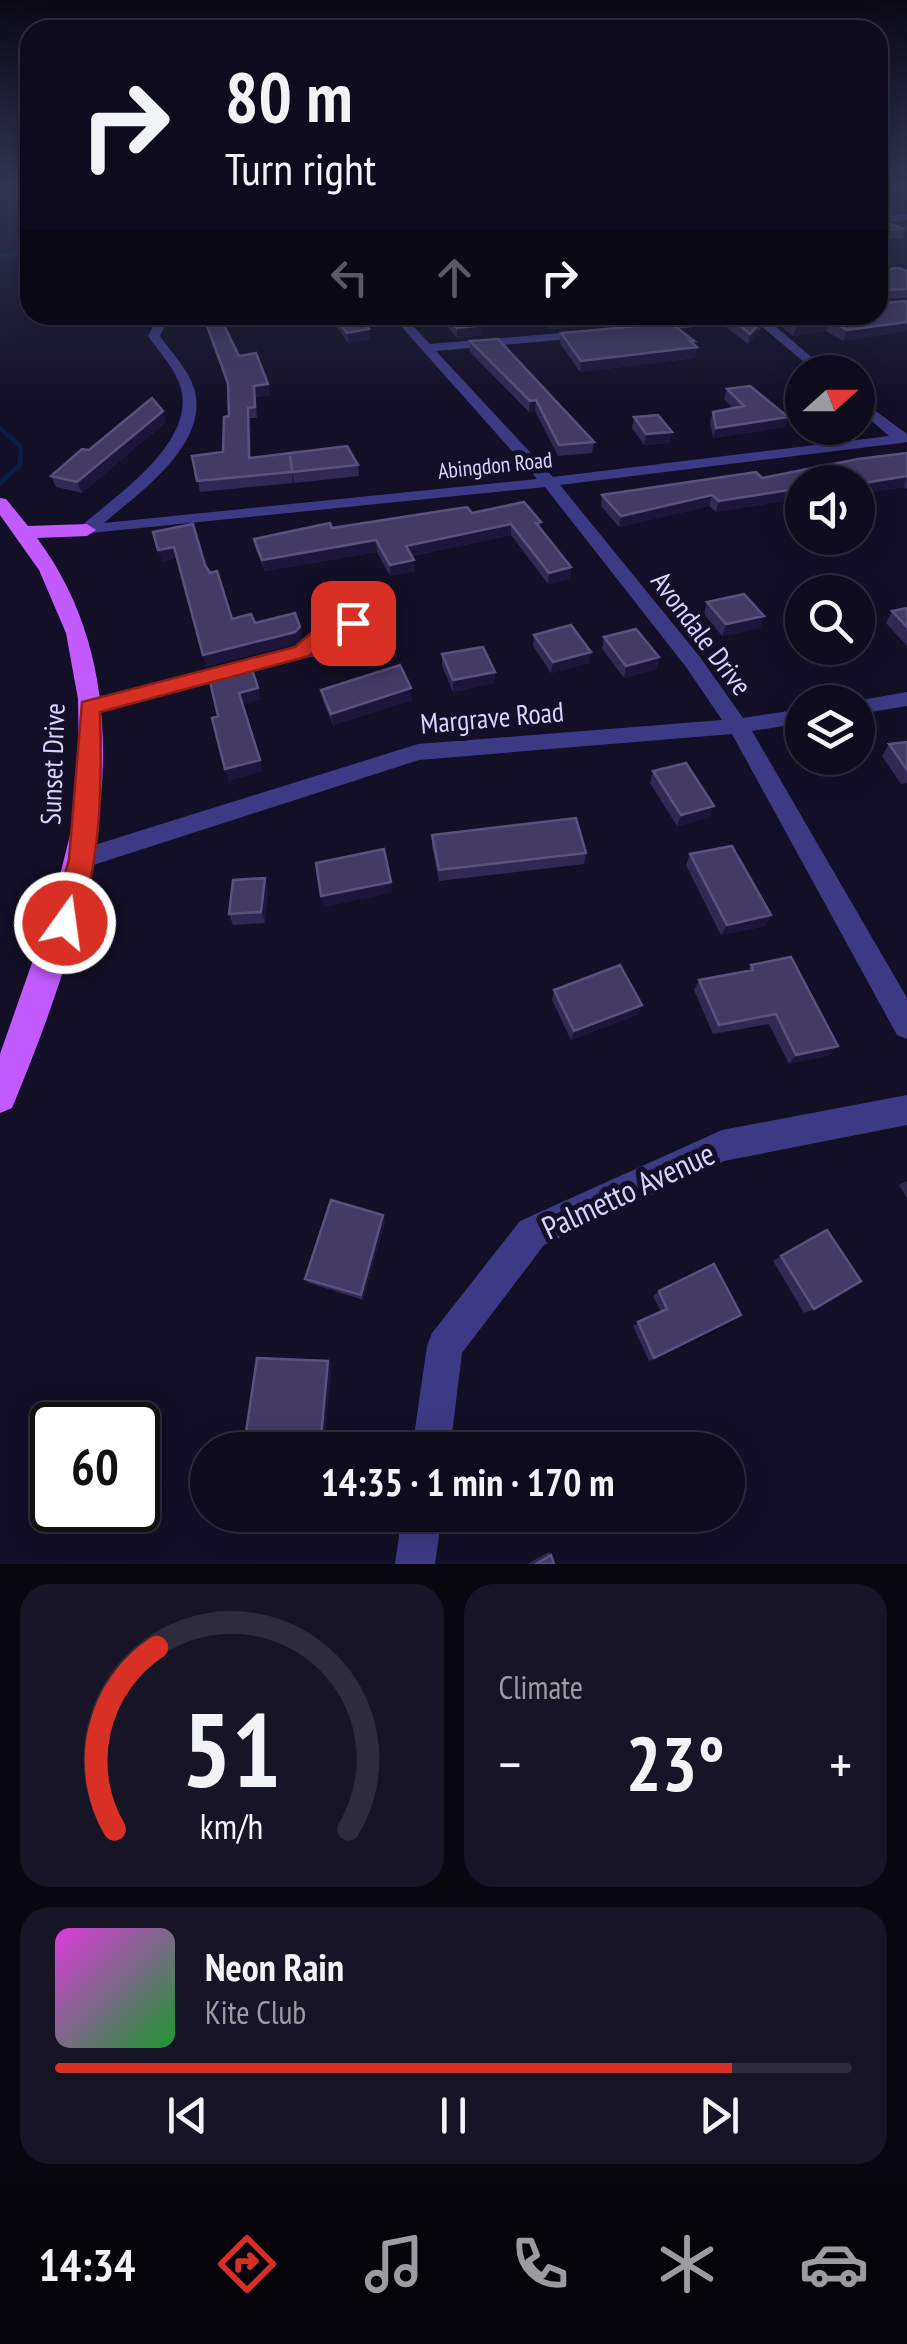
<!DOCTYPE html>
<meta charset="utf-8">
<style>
:root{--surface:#0e0b1c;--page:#171425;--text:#f1f3f6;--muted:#9b9ba3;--line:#2e2b3b;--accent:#d93025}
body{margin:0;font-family:"PT Sans Narrow",sans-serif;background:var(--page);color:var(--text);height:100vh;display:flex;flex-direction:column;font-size:38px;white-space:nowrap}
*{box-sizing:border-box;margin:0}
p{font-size:32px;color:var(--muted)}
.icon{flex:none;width:55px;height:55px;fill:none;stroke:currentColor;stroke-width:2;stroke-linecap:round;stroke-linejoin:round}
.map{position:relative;height:1564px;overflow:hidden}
.drawer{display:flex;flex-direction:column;gap:20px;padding:20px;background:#08060f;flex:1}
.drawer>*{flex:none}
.guide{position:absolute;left:20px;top:20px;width:868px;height:305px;border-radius:30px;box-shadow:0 5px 25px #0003,0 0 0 2px var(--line);background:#0e0b1c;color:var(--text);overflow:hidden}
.needle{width:65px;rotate:69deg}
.fabs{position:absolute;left:785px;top:355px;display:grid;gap:20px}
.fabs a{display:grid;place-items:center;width:90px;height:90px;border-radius:50%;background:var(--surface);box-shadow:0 5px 25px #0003,0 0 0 2px var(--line);font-size:50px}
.speed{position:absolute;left:30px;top:1402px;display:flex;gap:20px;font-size:50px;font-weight:700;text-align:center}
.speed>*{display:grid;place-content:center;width:130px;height:130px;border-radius:50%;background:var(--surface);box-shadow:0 5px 25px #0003,0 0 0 2px var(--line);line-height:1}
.speed .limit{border:5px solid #111;border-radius:15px;background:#fff;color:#111}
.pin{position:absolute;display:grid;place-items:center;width:85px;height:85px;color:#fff;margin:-42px;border-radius:20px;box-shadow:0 5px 15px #0006}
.me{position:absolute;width:110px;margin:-55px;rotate:14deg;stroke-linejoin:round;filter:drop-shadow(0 0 8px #0008)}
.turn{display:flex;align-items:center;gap:35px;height:210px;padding:0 40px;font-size:45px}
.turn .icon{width:130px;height:130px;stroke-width:2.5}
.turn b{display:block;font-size:70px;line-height:85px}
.lanes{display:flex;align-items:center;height:95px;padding:0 40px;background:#0003;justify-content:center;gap:50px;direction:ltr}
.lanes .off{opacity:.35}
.big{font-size:75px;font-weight:600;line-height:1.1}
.drawer .widget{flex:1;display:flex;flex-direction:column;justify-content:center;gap:15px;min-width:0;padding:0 35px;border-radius:30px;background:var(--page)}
.drawer .dial{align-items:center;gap:0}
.dial svg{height:260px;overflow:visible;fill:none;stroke:var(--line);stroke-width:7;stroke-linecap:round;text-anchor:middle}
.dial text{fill:var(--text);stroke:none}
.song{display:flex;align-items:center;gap:30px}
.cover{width:120px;height:120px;border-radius:15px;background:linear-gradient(135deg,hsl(300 70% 55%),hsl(130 70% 35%))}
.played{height:10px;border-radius:5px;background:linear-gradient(90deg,var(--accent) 85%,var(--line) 85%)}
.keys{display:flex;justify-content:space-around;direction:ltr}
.heat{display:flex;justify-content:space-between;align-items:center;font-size:55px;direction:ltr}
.drawer .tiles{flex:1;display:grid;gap:20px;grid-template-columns:1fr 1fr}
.widget:last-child{grid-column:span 2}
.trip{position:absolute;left:190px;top:1432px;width:555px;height:100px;border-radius:50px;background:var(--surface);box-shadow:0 5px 25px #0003,0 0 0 2px var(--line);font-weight:600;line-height:100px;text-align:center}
.dock{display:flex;height:160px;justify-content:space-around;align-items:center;background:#06040b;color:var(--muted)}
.dock .icon{width:70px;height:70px}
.dock .selected{color:var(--accent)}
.dock b{font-size:45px;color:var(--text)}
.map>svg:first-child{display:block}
</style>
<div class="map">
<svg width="907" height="1564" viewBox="0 0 907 1564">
<rect width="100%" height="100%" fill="#130f26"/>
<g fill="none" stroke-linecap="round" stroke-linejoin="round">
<!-- stream-far1 -->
<path stroke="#0a1f44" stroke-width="4" d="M 0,256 L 30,252
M 0,428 L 12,439"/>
<!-- stream -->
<path stroke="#0a1f44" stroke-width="5" d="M 0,483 L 20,465 L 21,447 L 9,436"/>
<!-- lane -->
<path stroke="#3d3a85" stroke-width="11" d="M 353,623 L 363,630 L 364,638 L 335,651 L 302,652 L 332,624 Z
M 238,668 L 302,652
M 89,707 L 220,672"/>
<!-- street -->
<path fill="#3d3a85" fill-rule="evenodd" d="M 907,214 L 907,220 L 878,223 L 878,217 Z
M 159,315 L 171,315 L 160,336 C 171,352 188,369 194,388 C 211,443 140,492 104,523 L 537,479 L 391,315 L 403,315 L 430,344 L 596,330 L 598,333 L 592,337 L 436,351 L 553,477 L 889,436 L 858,409 L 858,398 L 907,434 L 907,442 L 901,443 L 560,485 L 700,657 L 743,718 L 802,709 L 802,723 L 752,731 L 907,998 L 907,1039 L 897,1035 L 732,734 L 419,760 L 81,869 L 72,866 L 69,859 L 72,852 L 418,744 L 722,720 L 686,667 L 545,487 L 81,534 L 81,526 C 117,495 195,443 181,389 C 176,369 159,352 148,336 Z
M 748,315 L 792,315 L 768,320 L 829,372 L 816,372 L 755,321 L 644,332 L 638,328 L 644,324 Z
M 907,692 L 907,706 L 858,714 L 858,702 L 850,702 Z
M 907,1095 L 907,1125 L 724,1161 L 544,1245 L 462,1353 L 450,1450 L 412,1450 L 427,1346 L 432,1333 L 520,1221 L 722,1130 Z
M 402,1515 L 442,1515 L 435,1564 L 395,1564 Z"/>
<!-- primary -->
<path fill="#c25bff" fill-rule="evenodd" d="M 0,498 L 6,499 L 28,526 L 87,524 L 96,530 L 87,536 L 37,538 C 162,706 84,934 12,1108 L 0,1113 L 0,1054 L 53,903 L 70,835 L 79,767 L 78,699 L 66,633 L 39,570 L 0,515 Z"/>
</g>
<!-- wall -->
<path fill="#312854" d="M 878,220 L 905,229 L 902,238 L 878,239 Z
M 878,270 L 907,271 L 907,298 L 878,299 L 882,303 L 907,301 L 907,331 L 843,341 L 826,331 L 793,336 L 776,322 L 778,315 L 878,315 Z
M 202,315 L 219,315 L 239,356 L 268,384 L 270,395 L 256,397 L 257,418 L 250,418 L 251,458 L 358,465 L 359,476 L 294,483 L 292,469 L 293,483 L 200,492 L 192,456 L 223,452 L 229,416 L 228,388 Z
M 329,315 L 358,315 L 369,329 L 370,339 L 348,343 Z
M 445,315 L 483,325 L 483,335 L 457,338 L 446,325 Z
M 541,315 L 653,315 L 653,320 L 551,329 Z
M 757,315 L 763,320 L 760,330 L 758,330 L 756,335 L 748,344 L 726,327 L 729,317 Z
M 561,333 L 694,341 L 693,344 L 697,347 L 695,358 L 580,372 L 560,343 Z
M 470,341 L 594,442 L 592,453 L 558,456 L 535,411 L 529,412 L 470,352 Z
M 727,389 L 788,417 L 785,427 L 713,438 L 710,422 L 713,412 L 733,408 L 724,399 Z
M 634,417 L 672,432 L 669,443 L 644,445 L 632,428 Z
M 166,422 L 82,493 L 56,487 L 51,476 Z
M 907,453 L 907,489 L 904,487 L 858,494 L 858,482 L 802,482 L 802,498 L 716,512 L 709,506 L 619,527 L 601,506 L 602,495 L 762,478 Z
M 472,513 L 541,522 L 540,528 L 571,567 L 570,579 L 548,584 L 511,535 L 412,556 L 415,571 L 390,576 L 377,552 L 265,571 L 256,550 L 254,539 L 332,528 Z
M 707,602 L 760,628 L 722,636 L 704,614 Z
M 907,608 L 907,646 L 886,623 L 892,611 Z
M 858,624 L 864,632 L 858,644 Z
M 534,635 L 591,652 L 589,663 L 551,673 L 533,646 Z
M 604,637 L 659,657 L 656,669 L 624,678 L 602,649 Z
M 442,654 L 495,672 L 494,683 L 453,692 L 442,666 Z
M 321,690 L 412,700 L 333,725 L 323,701 Z
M 907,742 L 907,783 L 901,784 L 882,756 L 889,744 Z
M 653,771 L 710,817 L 677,826 L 650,783 Z
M 432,835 L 586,853 L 584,864 L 439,881 L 432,846 Z
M 690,854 L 765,926 L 721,935 L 686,865 Z
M 265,878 L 268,889 L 265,923 L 233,925 L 229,914 Z
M 751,965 L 830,1055 L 789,1064 L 769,1024 L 713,1034 L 694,990 L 699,980 L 748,971 Z
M 554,990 L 639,1014 L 571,1040 L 552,1000 Z
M 907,1181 L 907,1198 L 899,1185 Z
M 383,1215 L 385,1221 L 363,1300 L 309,1283 L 305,1279 Z
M 827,1230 L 814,1309 L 804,1313 L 773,1261 Z
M 659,1291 L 741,1315 L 649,1361 L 633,1326 L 661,1312 L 653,1296 Z
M 549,1552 L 551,1555 L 554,1564 L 527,1564 Z"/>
<!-- shaded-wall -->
<path fill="#1d163a" d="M 598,315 L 653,315 L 653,320 L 551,329 L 552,319 Z
M 830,320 L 826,331 L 793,336 L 796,326 Z
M 907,322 L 907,331 L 843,341 L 847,330 Z
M 759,324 L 756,335 L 748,344 L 750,334 Z
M 483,325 L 483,335 L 457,338 L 457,328 Z
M 369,329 L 370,339 L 348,343 L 347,333 Z
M 694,341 L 692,348 L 697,347 L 695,358 L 580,372 L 581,361 Z
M 268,384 L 270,395 L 256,397 L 257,418 L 254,386 Z
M 536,400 L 535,411 L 529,412 L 530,401 Z
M 248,408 L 250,418 L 251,469 L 249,458 Z
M 163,411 L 166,422 L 82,493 L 77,482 Z
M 788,417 L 785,427 L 713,438 L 716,428 Z
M 672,432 L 669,443 L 644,445 L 646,434 Z
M 907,476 L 904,487 L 858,494 L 858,484 Z
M 802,488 L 802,498 L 716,512 L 719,501 Z
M 712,495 L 709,506 L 619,527 L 621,516 Z
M 511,524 L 511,535 L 406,557 L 406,546 Z
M 376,540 L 377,552 L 265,571 L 262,560 Z
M 174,547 L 177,558 L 162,562 L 158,550 Z
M 414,560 L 415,571 L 390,576 L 390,565 Z
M 571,567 L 570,579 L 548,584 L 549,573 Z
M 764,616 L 760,628 L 722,636 L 726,624 Z
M 300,627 L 303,639 L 297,644 L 206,667 L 203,655 Z
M 591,652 L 589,663 L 551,673 L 553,662 Z
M 659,657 L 656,669 L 624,678 L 626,666 Z
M 495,672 L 494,683 L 453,692 L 453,680 Z
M 258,688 L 261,700 L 243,704 L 239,693 Z
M 411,688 L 412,700 L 333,725 L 331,714 Z
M 260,760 L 263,771 L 229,781 L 225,769 Z
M 714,806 L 710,817 L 677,826 L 681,815 Z
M 265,878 L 268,889 L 265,923 L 261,912 Z
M 391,882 L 392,893 L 324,907 L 321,896 Z
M 771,915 L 765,926 L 721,935 L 727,925 Z
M 642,1005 L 639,1014 L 571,1040 L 574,1031 Z
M 838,1046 L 830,1055 L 789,1064 L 796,1055 Z
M 383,1215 L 385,1221 L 363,1300 L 361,1295 Z
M 328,1361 L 332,1363 L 324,1448 L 320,1448 Z"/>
<!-- building -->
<path fill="#433a66" stroke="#5a527e" stroke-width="2.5" d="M 878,220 L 905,229 L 878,230 Z
M 900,268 L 907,271 L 907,289 L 881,290 L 878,299 L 882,303 L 907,301 L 907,322 L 847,330 L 830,320 L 796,326 L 783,315 L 878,315 L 878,270 Z
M 203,315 L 219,315 L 239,356 L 256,353 L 268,384 L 254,386 L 255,407 L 248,408 L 249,458 L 347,446 L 358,465 L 292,472 L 290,456 L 292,472 L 197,481 L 192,456 L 223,452 L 224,417 L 229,416 L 228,383 Z
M 334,315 L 358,315 L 369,329 L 347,333 Z
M 445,315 L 473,315 L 483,325 L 457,328 Z
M 549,315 L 598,315 L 552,319 Z
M 757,315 L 763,320 L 751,317 L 759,324 L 750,334 L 729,317 Z
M 671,323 L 694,341 L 690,341 L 697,347 L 581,361 L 561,333 Z
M 498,339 L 594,442 L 559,445 L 536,400 L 530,401 L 470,341 Z
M 750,386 L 788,417 L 716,428 L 713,412 L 744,406 L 727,389 Z
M 152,398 L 163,411 L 77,482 L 51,476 L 82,449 L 89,450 Z
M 658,415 L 672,432 L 646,434 L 634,417 Z
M 907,453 L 907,476 L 858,484 L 858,482 L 802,482 L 802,488 L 719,501 L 712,495 L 621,516 L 602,495 L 756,472 L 762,478 L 858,459 Z
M 524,502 L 541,522 L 536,523 L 571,567 L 549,573 L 511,524 L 406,546 L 414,560 L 390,565 L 376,540 L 262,560 L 254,539 L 330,523 L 332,528 L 467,507 L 472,513 Z
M 193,524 L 205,565 L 210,573 L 217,571 L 232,619 L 251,614 L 255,623 L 295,613 L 300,627 L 295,632 L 203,655 L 174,547 L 158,550 L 153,532 Z
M 744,594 L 764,616 L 726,624 L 707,602 Z
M 907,608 L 907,627 L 892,611 Z
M 571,625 L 591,652 L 553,662 L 534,635 Z
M 636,629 L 659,657 L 626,666 L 604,637 Z
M 483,647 L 495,672 L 453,680 L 442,654 Z
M 250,663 L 258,688 L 239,693 L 260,760 L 225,769 L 212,718 L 218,716 L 208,673 Z
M 400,665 L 411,688 L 331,714 L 321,690 Z
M 907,742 L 907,770 L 889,744 Z
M 686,763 L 714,806 L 681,815 L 653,771 Z
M 576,818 L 586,853 L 439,870 L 432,835 Z
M 732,846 L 771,915 L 727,925 L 690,854 Z
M 384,849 L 391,882 L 321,896 L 316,863 Z
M 265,878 L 261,912 L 229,914 L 233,880 Z
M 791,957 L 838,1046 L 796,1055 L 776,1014 L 719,1025 L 699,980 L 753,970 L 751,965 Z
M 620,965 L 642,1005 L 574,1031 L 554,990 Z
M 331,1200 L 383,1215 L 361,1295 L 305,1279 Z
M 827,1230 L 861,1281 L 814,1309 L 781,1256 Z
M 714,1264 L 741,1315 L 654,1358 L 638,1322 L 667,1309 L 659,1291 Z
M 257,1358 L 328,1361 L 320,1448 L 244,1446 Z
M 551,1555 L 554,1564 L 536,1564 Z"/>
<!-- sky -->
<linearGradient id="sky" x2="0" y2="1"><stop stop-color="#0a0815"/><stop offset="0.46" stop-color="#333752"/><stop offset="1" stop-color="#333752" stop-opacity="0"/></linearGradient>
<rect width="907" height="407" fill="url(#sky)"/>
<!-- route -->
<path fill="#d93025" stroke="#8d1f18" stroke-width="2.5" d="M 353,617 L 363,623 L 360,627 L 337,630 L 309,656 L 100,712 C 102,777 102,872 74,931 L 65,934 L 56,931 L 52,923 L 69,859 L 82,702 L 295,647 L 326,620 Z"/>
<g text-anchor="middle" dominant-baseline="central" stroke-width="10" stroke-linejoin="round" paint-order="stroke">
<!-- far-street labels -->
<g font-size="22" fill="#d9d4ff" stroke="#130f26">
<text transform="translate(495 465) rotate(-6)">Abingdon Road</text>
</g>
<!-- street labels -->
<g font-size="28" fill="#d9d4ff" stroke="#130f26">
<text transform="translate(702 633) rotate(53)">Avondale Drive</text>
<text transform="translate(492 717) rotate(-5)">Margrave Road</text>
<text transform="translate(52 764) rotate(-88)">Sunset Drive</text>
</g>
<!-- near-street labels -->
<g font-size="32" fill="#d9d4ff" stroke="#130f26">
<text transform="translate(628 1190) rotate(-25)">Palmetto Avenue</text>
</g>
</g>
</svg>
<div class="fabs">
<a><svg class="needle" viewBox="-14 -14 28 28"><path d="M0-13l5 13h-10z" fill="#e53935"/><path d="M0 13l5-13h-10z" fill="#9b9ba3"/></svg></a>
<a><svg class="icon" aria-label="sound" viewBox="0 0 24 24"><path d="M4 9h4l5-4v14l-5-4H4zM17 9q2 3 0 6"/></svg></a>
<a><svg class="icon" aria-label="search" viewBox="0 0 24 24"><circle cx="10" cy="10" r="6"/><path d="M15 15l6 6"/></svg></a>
<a><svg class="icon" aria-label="layers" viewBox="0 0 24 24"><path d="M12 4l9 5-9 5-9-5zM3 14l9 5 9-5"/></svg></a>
</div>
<div class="speed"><div class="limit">60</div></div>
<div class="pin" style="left:353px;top:623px;background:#d93025"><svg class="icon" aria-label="arrive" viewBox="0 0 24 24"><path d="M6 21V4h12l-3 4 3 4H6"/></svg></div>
<svg class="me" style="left:65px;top:923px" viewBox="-20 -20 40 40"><circle r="17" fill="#d93025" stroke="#fff" stroke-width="3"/><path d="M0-11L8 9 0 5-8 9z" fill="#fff"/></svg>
<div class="trip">14:35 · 1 min · 170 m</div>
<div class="guide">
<div class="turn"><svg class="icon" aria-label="right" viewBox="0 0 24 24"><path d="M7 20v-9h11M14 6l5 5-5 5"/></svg><div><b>80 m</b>Turn right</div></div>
<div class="lanes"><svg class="icon off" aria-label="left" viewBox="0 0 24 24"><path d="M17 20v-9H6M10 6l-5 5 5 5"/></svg><svg class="icon off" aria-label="ahead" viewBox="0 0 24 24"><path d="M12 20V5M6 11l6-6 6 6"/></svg><svg class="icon" aria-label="right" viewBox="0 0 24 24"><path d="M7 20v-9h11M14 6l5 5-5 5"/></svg></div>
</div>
</div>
<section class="drawer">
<div class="tiles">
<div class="widget dial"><svg viewBox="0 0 100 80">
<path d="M14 69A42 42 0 1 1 86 69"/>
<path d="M14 69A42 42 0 0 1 27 13" stroke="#d93025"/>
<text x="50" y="56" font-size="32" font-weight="700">51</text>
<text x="50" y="72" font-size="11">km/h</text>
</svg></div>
<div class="widget"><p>Climate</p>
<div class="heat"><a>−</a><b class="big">23°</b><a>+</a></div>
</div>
<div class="widget">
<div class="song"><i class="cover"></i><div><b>Neon Rain</b><p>Kite Club</p></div></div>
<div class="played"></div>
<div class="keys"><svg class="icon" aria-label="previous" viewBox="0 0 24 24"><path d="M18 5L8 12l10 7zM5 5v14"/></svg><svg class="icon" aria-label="pause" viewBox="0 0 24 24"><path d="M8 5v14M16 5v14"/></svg><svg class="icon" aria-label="next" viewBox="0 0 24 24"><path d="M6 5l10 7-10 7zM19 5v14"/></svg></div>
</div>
</div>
</section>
<nav class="dock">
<b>14:34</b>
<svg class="icon selected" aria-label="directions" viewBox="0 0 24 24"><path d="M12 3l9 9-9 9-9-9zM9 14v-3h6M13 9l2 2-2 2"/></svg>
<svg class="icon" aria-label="music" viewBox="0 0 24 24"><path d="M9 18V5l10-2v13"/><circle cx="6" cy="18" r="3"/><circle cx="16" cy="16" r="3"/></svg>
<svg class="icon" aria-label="phone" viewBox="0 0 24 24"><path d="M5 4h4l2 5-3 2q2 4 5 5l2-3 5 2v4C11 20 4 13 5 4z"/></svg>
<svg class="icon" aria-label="climate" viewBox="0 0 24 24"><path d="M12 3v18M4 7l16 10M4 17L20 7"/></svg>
<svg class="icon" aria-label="car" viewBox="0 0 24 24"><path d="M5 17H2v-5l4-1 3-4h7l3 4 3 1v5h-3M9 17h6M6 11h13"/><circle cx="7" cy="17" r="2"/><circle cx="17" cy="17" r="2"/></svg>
</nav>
